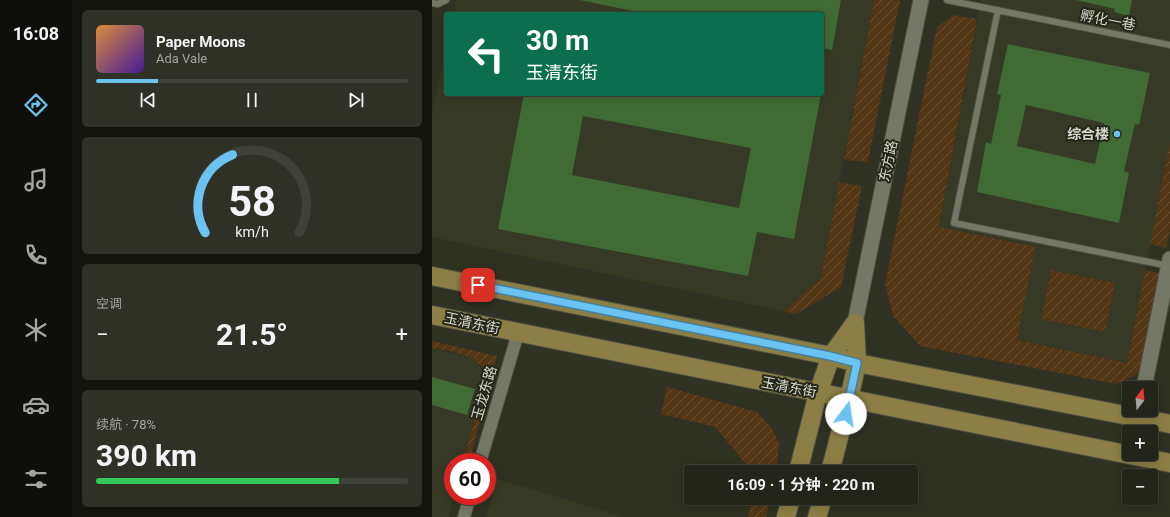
<!DOCTYPE html>
<html lang="zh">
<meta charset="utf-8">
<style>
:root{--surface:#23251a;--page:#2f3127;--text:#f1f3f6;--muted:#a3a5a2;--line:#404239;--accent:#6bc3f2}
body{margin:0;font-family:Roboto,"Noto Sans SC",sans-serif;background:var(--page);color:var(--text);height:100vh;display:flex;flex-direction:column;font-size:15px;white-space:nowrap}
*{box-sizing:border-box;margin:0}
p{font-size:13px;color:var(--muted)}
.icon{flex:none;width:22px;height:22px;fill:none;stroke:currentColor;stroke-width:2;stroke-linecap:round;stroke-linejoin:round}
.map{position:relative;flex:1;overflow:hidden}
.side{display:flex;flex-direction:column;gap:10px;padding:10px;background:#13140e;width:360px}
.side>*{flex:none}
.banner{position:absolute;left:12px;top:12px;width:380px;height:84px;border-radius:4px;box-shadow:0 2px 10px #0003,0 0 0 1px var(--line);background:#0b6e4f;color:#fff;overflow:hidden}
.needle{width:26px;rotate:16deg}
.buttons{position:absolute;left:690px;top:381px;display:grid;gap:8px}
.buttons a{display:grid;place-items:center;width:36px;height:36px;border-radius:4px;background:var(--surface);box-shadow:0 2px 10px #0003,0 0 0 1px var(--line);font-size:20px}
.speed{position:absolute;left:12px;top:453px;display:flex;gap:8px;font-size:20px;font-weight:700;text-align:center}
.speed>*{display:grid;place-content:center;width:52px;height:52px;border-radius:50%;background:var(--surface);box-shadow:0 2px 10px #0003,0 0 0 1px var(--line);line-height:1}
.speed .limit{border:6px solid #d22;background:#fff;color:#111}
.pin{position:absolute;display:grid;place-items:center;width:34px;height:34px;color:#fff;margin:-17px;border-radius:8px;box-shadow:0 2px 6px #0006}
.me{position:absolute;width:44px;margin:-22px;rotate:14deg;stroke-linejoin:round;filter:drop-shadow(0 0 3px #0008)}
.turn{display:flex;align-items:center;gap:14px;height:84px;padding:0 16px;font-size:18px}
.turn .icon{width:52px;height:52px;stroke-width:2.5}
.turn b{display:block;font-size:28px;line-height:34px}
.big{font-size:30px;font-weight:700;line-height:1.1}
.side .tile{flex:1;display:flex;flex-direction:column;justify-content:center;gap:6px;min-width:0;padding:0 14px;border-radius:6px;background:var(--page)}
.side .dial{align-items:center;gap:0}
.dial svg{height:104px;overflow:visible;fill:none;stroke:var(--line);stroke-width:7;stroke-linecap:round;text-anchor:middle}
.dial text{fill:var(--text);stroke:none}
.song{display:flex;align-items:center;gap:12px}
.cover{width:48px;height:48px;border-radius:6px;background:linear-gradient(135deg,hsl(30 70% 55%),hsl(260 70% 35%))}
.played{height:4px;border-radius:2px;background:linear-gradient(90deg,var(--accent) 20%,var(--line) 20%)}
.keys{display:flex;justify-content:space-around;direction:ltr}
.heat{display:flex;justify-content:space-between;align-items:center;font-size:22px;direction:ltr}
.charge{height:6px;border-radius:3px;background:linear-gradient(90deg,#34c759 78%,var(--line) 0)}
.trip{position:absolute;left:252px;top:465px;width:234px;height:40px;border-radius:4px;background:var(--surface);box-shadow:0 2px 10px #0003,0 0 0 1px var(--line);font-weight:700;line-height:40px;text-align:center}
main{display:flex;flex:1;min-height:0}
.tabs{display:flex;flex-direction:column;width:72px;justify-content:space-around;align-items:center;background:#0e0f0a;color:var(--muted)}
.tabs .icon{width:28px;height:28px}
.tabs .current{color:var(--accent)}
.tabs b{font-size:18px;color:var(--text)}
.map>svg:first-child{display:block}
</style>
<main>
<nav class="tabs">
<b>16:08</b>
<svg class="icon current" aria-label="directions" viewBox="0 0 24 24"><path d="M12 3l9 9-9 9-9-9zM9 14v-3h6M13 9l2 2-2 2"/></svg>
<svg class="icon" aria-label="music" viewBox="0 0 24 24"><path d="M9 18V5l10-2v13"/><circle cx="6" cy="18" r="3"/><circle cx="16" cy="16" r="3"/></svg>
<svg class="icon" aria-label="phone" viewBox="0 0 24 24"><path d="M5 4h4l2 5-3 2q2 4 5 5l2-3 5 2v4C11 20 4 13 5 4z"/></svg>
<svg class="icon" aria-label="climate" viewBox="0 0 24 24"><path d="M12 3v18M4 7l16 10M4 17L20 7"/></svg>
<svg class="icon" aria-label="car" viewBox="0 0 24 24"><path d="M5 17H2v-5l4-1 3-4h7l3 4 3 1v5h-3M9 17h6M6 11h13"/><circle cx="7" cy="17" r="2"/><circle cx="17" cy="17" r="2"/></svg>
<svg class="icon" aria-label="filters" viewBox="0 0 24 24"><path d="M4 7h16M4 17h16"/><circle cx="9" cy="7" r="2"/><circle cx="15" cy="17" r="2"/></svg>
</nav>
<section class="side">
<div class="tile">
<div class="song"><i class="cover"></i><div><b>Paper Moons</b><p>Ada Vale</p></div></div>
<div class="played"></div>
<div class="keys"><svg class="icon" aria-label="previous" viewBox="0 0 24 24"><path d="M18 5L8 12l10 7zM5 5v14"/></svg><svg class="icon" aria-label="pause" viewBox="0 0 24 24"><path d="M8 5v14M16 5v14"/></svg><svg class="icon" aria-label="next" viewBox="0 0 24 24"><path d="M6 5l10 7-10 7zM19 5v14"/></svg></div>
</div>
<div class="tile dial"><svg viewBox="0 0 100 80">
<path d="M14 69A42 42 0 1 1 86 69"/>
<path d="M14 69A42 42 0 0 1 35 9" stroke="#6bc3f2"/>
<text x="50" y="56" font-size="32" font-weight="700">58</text>
<text x="50" y="72" font-size="11">km/h</text>
</svg></div>
<div class="tile"><p>空调</p>
<div class="heat"><a>−</a><b class="big">21.5°</b><a>+</a></div>
</div>
<div class="tile"><p>续航 · 78%</p><b class="big">390 km</b><div class="charge"></div></div>
</section>
<div class="map">
<svg width="738" height="517" viewBox="0 0 738 517">
<defs>
<pattern id="garden-furrows" width="10" height="10" patternUnits="userSpaceOnUse"><rect width="10" height="10" fill="#523615"/><path d="M-1 1l2-2M0 10L10 0M9 11l2-2" fill="none" stroke="#6a5236"/></pattern>
</defs>
<rect width="100%" height="100%" fill="#2f3122"/>
<!-- built -->
<path fill="#363923" d="M 24,0 L 442,0 L 389,278 L 351,311 L 0,237 L 0,114 L 14,48 L 14,94 L 390,94 L 390,14 L 21,14 Z
M 549,0 L 738,0 L 738,141 L 695,363 L 538,330 L 497,283 Z
M 0,348 L 37,357 L 45,362 L 53,372 L 53,380 L 31,462 L 21,462 L 21,496 L 22,496 L 17,517 L 0,517 Z
M 65,479 L 193,517 L 54,517 Z"/>
<!-- garden -->
<path fill="url(#garden-furrows)" d="M 442,0 L 468,0 L 436,162 L 412,160 Z
M 521,15 L 545,19 L 507,227 L 603,247 L 585,340 L 695,363 L 713,270 L 730,274 L 710,368 L 703,376 L 684,384 L 488,346 L 461,316 L 453,284 L 505,27 Z
M 738,141 L 738,229 L 734,248 L 718,244 Z
M 407,182 L 430,186 L 409,287 L 364,314 L 351,311 L 389,278 Z
M 619,270 L 683,283 L 673,332 L 609,319 Z
M 0,341 L 65,356 L 37,462 L 31,462 L 53,380 C 53,354 20,352 0,348 Z
M 235,387 L 325,412 L 339,427 L 347,443 L 344,472 L 318,472 L 313,463 L 283,427 L 229,414 Z
M 321,498 L 338,498 L 334,517 L 316,517 Z"/>
<!-- building -->
<path fill="#406b34" fill-rule="evenodd" d="M 148,0 L 409,0 L 400,50 L 390,48 L 390,14 L 215,14 Z
M 644,0 L 700,0 L 697,16 L 682,12 L 683,9 Z
M 576,44 L 718,73 L 707,125 L 703,124 L 692,171 L 697,173 L 687,223 L 545,192 L 554,142 L 559,144 L 569,95 L 565,94 ZM 594,105 L 672,123 L 663,164 L 585,146 Z
M 92,94 L 389,94 L 362,239 L 325,232 L 316,276 L 66,229 ZM 151,116 L 319,148 L 307,208 L 140,175 Z
M 0,377 L 43,389 L 35,415 L 0,405 Z"/>
<g fill="none" stroke-linecap="round" stroke-linejoin="round">
<!-- service casing -->
<g stroke="#4d4f42" stroke-width="8">
<path id="service" d="M 515,0 L 738,45
M 0,3 L 6,4 L 14,0
M 566,10 L 522,223 L 737,266"/>
</g>
<!-- minor casing -->
<g stroke="#4d4f42" stroke-width="14">
<path id="minor" d="M 48,462 L 86,333
M 32,517 L 38,496"/>
</g>
<!-- tertiary casing -->
<g stroke="#4d4f42" stroke-width="17">
<path id="tertiary" d="M 423,323 L 489,0
M 712,388 L 738,259"/>
</g>
<!-- primary casing -->
<g stroke="#4d4f42" stroke-width="20">
<path id="primary" d="M 0,276 L 399,356 L 425,363 L 738,424
M 0,315 L 738,463
M 366,472 L 386,393 L 399,356 L 423,323
M 398,472 L 417,399 L 425,363 L 423,323
M 354,517 L 359,498
M 385,517 L 391,498"/>
</g>
<!-- service -->
<use href="#service" stroke="#757867" stroke-width="6"/>
<!-- minor -->
<use href="#minor" stroke="#757867" stroke-width="12"/>
<!-- tertiary -->
<use href="#tertiary" stroke="#757867" stroke-width="15"/>
<!-- primary -->
<use href="#primary" stroke="#8c7f46" stroke-width="18"/>
</g>
<g fill="none" stroke-linecap="round" stroke-linejoin="round">
<!-- route casing -->
<g stroke="#467f9d" stroke-width="10">
<path id="route" d="M 46,285 L 398,356 L 425,363 L 414,414"/>
</g>
<!-- route -->
<use href="#route" stroke="#6bc3f2" stroke-width="7"/>
</g>
<!-- markers -->
<circle fill="#6bc3f2" stroke="#252818" stroke-width="1.5" cx="685" cy="134" r="4"/>
<g text-anchor="middle" dominant-baseline="central" stroke-width="4" stroke-linejoin="round" paint-order="stroke">
<!-- street labels -->
<g font-size="14" fill="#d8dad0" stroke="#252818">
<text transform="translate(676 20) rotate(11)">孵化一巷</text>
<text transform="translate(456 161) rotate(-78)">东方路</text>
<text transform="translate(40 323) rotate(12)">玉清东街</text>
<text transform="translate(357 387) rotate(11)">玉清东街</text>
<text transform="translate(52 393) rotate(-74)">玉龙东路</text>
</g>
<!-- poi labels -->
<g font-size="14" font-weight="bold" fill="#d8dad0" stroke="#252818" text-anchor="end">
<text x="677" y="134">综合楼</text>
</g>
</g>
</svg>
<div class="buttons">
<a><svg class="needle" viewBox="-14 -14 28 28"><path d="M0-13l5 13h-10z" fill="#e53935"/><path d="M0 13l5-13h-10z" fill="#a3a5a2"/></svg></a>
<a>+</a>
<a>−</a>
</div>
<div class="speed"><div class="limit">60</div></div>
<div class="pin" style="left:46px;top:285px;background:#d93025"><svg class="icon" aria-label="arrive" viewBox="0 0 24 24"><path d="M6 21V4h12l-3 4 3 4H6"/></svg></div>
<svg class="me" style="left:414px;top:414px" viewBox="-20 -20 40 40"><circle r="19" fill="#fff"/><path d="M0-13L10 11 0 6-10 11z" fill="#6bc3f2"/></svg>
<div class="trip">16:09 · 1 分钟 · 220 m</div>
<div class="banner">
<div class="turn"><svg class="icon" aria-label="left" viewBox="0 0 24 24"><path d="M17 20v-9H6M10 6l-5 5 5 5"/></svg><div><b>30 m</b>玉清东街</div></div>
</div>
</div>
</main>
